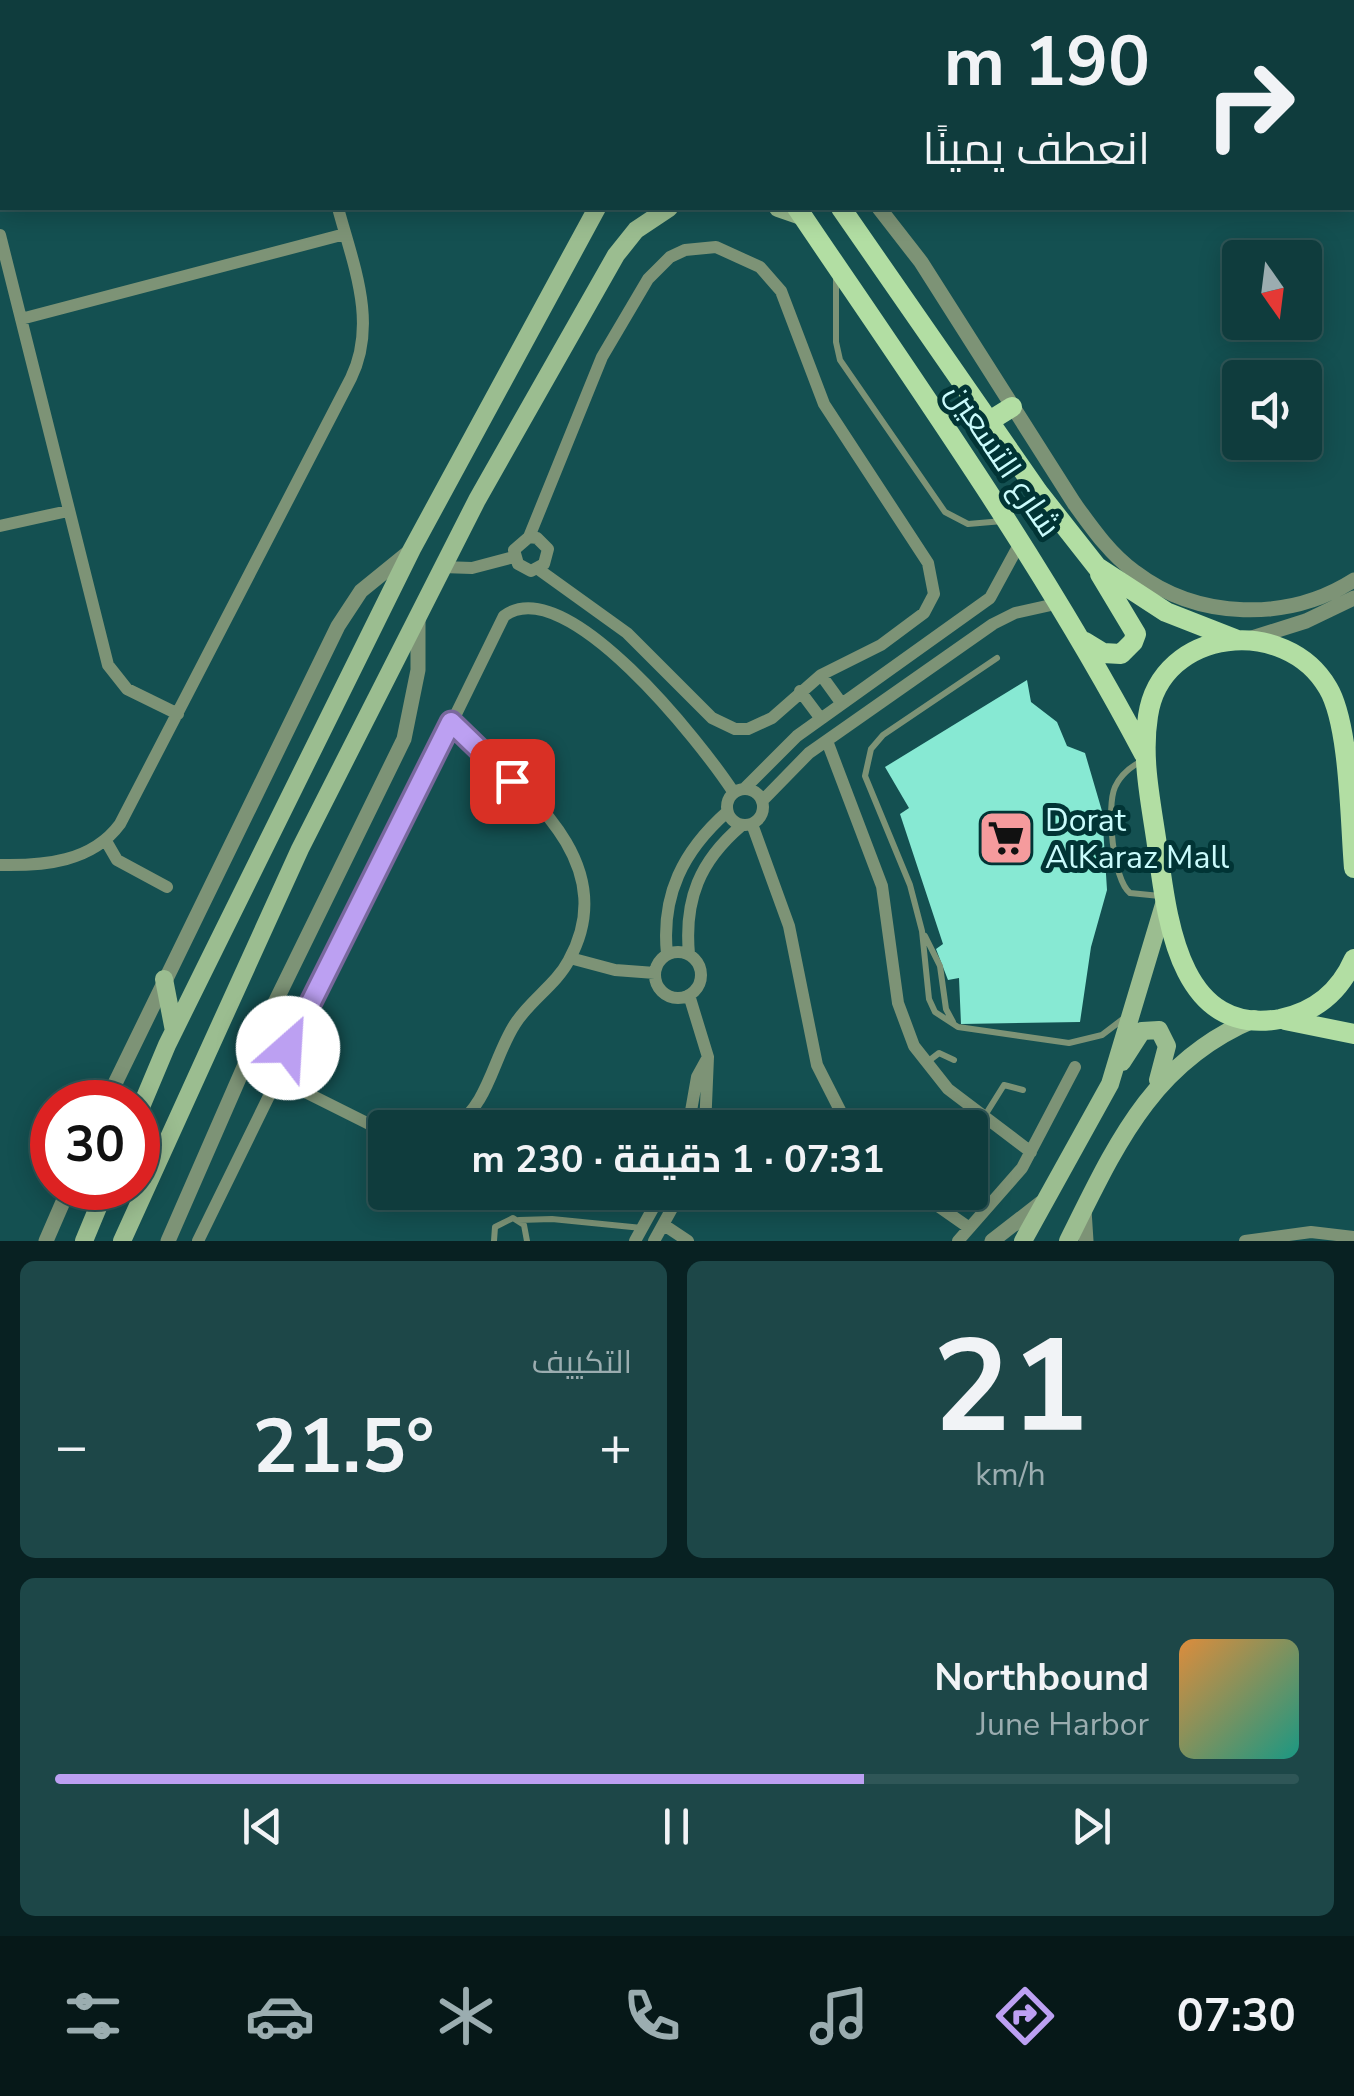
<!DOCTYPE html>
<html lang="ar">
<meta charset="utf-8">
<style>
:root{--surface:#0f3c3d;--page:#1d4748;--text:#f1f3f6;--muted:#9badb0;--line:#2f5657;--accent:#bca0f2}
body{margin:0;font-family:"Nunito Sans",Cairo,sans-serif;background:var(--page);color:var(--text);direction:rtl;height:100vh;display:flex;flex-direction:column;font-size:38px;white-space:nowrap}
*{box-sizing:border-box;margin:0}
p{font-size:32px;color:var(--muted)}
.icon{flex:none;width:55px;height:55px;fill:none;stroke:currentColor;stroke-width:2;stroke-linecap:round;stroke-linejoin:round}
.map{position:relative;height:1241px;overflow:hidden;direction:ltr}
.sheet{display:flex;flex-direction:column;gap:20px;padding:20px;background:#082122;flex:1}
.sheet>*{flex:none}
.guide{position:absolute;left:0px;top:0px;width:1355px;height:210px;box-shadow:0 5px 25px #0003,0 0 0 2px var(--line);direction:rtl;background:#0f3c3d;color:var(--text);overflow:hidden}
.needle{width:65px;rotate:166deg}
.buttons{position:absolute;left:1222px;top:240px;display:grid;gap:20px}
.buttons a{display:grid;place-items:center;width:100px;height:100px;border-radius:10px;background:var(--surface);box-shadow:0 5px 25px #0003,0 0 0 2px var(--line);font-size:50px}
.speed{position:absolute;left:30px;top:1080px;display:flex;gap:20px;font-size:50px;font-weight:700;text-align:center}
.speed>*{display:grid;place-content:center;width:130px;height:130px;border-radius:50%;background:var(--surface);box-shadow:0 5px 25px #0003,0 0 0 2px var(--line);line-height:1}
.speed .limit{border:15px solid #d22;background:#fff;color:#111}
.pin{position:absolute;display:grid;place-items:center;width:85px;height:85px;color:#fff;margin:-42px;border-radius:20px;box-shadow:0 5px 15px #0006}
.me{position:absolute;width:110px;margin:-55px;rotate:26deg;stroke-linejoin:round;filter:drop-shadow(0 0 8px #0008)}
.turn{display:flex;align-items:center;gap:35px;height:210px;padding:0 40px;font-size:45px}
.turn .icon{width:130px;height:130px;stroke-width:2.5}
.turn b{display:block;font-size:70px;line-height:85px}
.big{font-size:75px;font-weight:700;line-height:1.1}
.sheet .widget{flex:1;display:flex;flex-direction:column;justify-content:center;gap:15px;min-width:0;padding:0 35px;border-radius:15px;background:var(--page)}
.sheet .dial{align-items:center;gap:0}
.dial b{font-size:130px;line-height:1}
.song{display:flex;align-items:center;gap:30px}
.cover{width:120px;height:120px;border-radius:15px;background:linear-gradient(135deg,hsl(30 70% 55%),hsl(170 70% 35%))}
.played{height:10px;border-radius:5px;background:linear-gradient(90deg,var(--accent) 65%,var(--line) 65%)}
.keys{display:flex;justify-content:space-around;direction:ltr}
.heat{display:flex;justify-content:space-between;align-items:center;font-size:55px;direction:ltr}
.sheet .tiles{flex:1;display:grid;gap:20px;grid-template-columns:1fr 1fr}
.widget:last-child{grid-column:span 2}
.trip{position:absolute;left:368px;top:1110px;width:620px;height:100px;border-radius:10px;background:var(--surface);box-shadow:0 5px 25px #0003,0 0 0 2px var(--line);font-weight:700;line-height:100px;text-align:center;direction:rtl}
.dock{display:flex;height:160px;justify-content:space-around;align-items:center;background:#061818;color:var(--muted)}
.dock .icon{width:70px;height:70px}
.dock .selected{color:var(--accent)}
.dock b{font-size:45px;color:var(--text)}
.map>svg:first-child{display:block}
</style>
<div class="map">
<svg width="1354" height="1241" viewBox="0 0 1354 1241">
<rect width="100%" height="100%" fill="#145051"/>
<!-- building -->
<path fill="#87e9d3" d="M 1027,680 L 1031,702 L 1057,722 L 1067,746 L 1085,753 L 1102,811 L 1107,890 L 1091,947 L 1080,1022 L 961,1024 L 959,978 L 948,980 L 936,949 L 943,944 L 900,814 L 909,808 L 885,767 Z"/>
<g fill="none" stroke-linecap="round" stroke-linejoin="round">
<!-- service -->
<path stroke="#7d9376" stroke-width="6" d="M 836,275 L 836,342 L 840,360 L 945,512 L 968,524 L 1003,521
M 997,658 L 883,735 L 871,749 L 865,776 L 910,885 L 922,931 L 929,999 L 935,1012 L 958,1027 L 1069,1043 L 1102,1035 L 1123,1019
M 1144,760 C 1131,766 1121,774 1115,787 C 1106,807 1113,880 1130,893 L 1160,896
M 925,936 L 940,966 L 946,1009 L 953,1022
M 926,1063 L 939,1053 L 954,1060
M 984,1117 L 1004,1085 L 1023,1090
M 519,1220 L 552,1219 L 642,1228
M 494,1241 L 495,1227 L 513,1218 L 524,1225 L 527,1241"/>
<!-- minor -->
<path stroke="#7d9376" stroke-width="12" d="M 500,0 L 501,2
M 323,2 L 334,0
M 0,76 L 2,75
M 0,235 L 108,665 L 127,689 L 178,714
M 21,319 L 345,234
M 0,526 L 68,511
M 529,537 L 537,538 L 548,549 L 544,564 L 531,571 L 518,564 L 514,550 L 529,537 L 602,357 L 648,279 L 670,257 L 685,250 L 716,247 L 760,267 L 781,291 L 824,404 L 928,563 L 934,594 L 924,613 L 881,645 L 821,675 L 772,718 L 748,729 L 735,729 L 712,718 L 627,633 L 538,569
M 442,567 L 472,568 L 514,557
M 821,675 L 842,704
M 800,691 L 821,719
M 451,722 C 516,784 625,858 569,960 C 556,985 530,1000 515,1024 C 493,1058 489,1104 453,1128
M 827,741 L 882,886 L 898,1003 L 914,1046 L 948,1089 L 1031,1152
M727 807a18 18 0 1 1 36 0a18 18 0 1 1-36 0Z
M 744,789 L 797,736 L 990,598 L 1021,541
M 762,801 L 809,753 L 993,624 L 1015,613 L 1060,603
M 752,824 L 789,926 L 817,1065 L 849,1128
M 106,841 L 117,860 L 167,887
M 0,865 C 44,866 92,862 120,824 L 351,378 C 378,323 353,264 338,208
M655 975a23 23 0 1 1 46 0a23 23 0 1 1-46 0Z
M 667,954 C 661,895 683,851 727,812
M 689,954 C 684,899 700,861 741,826
M 570,958 L 615,970 L 655,973
M 689,995 L 708,1057 L 705,1128
M 275,1077 L 385,1132
M 688,1128 L 697,1077 L 708,1057
M 918,1192 L 968,1227
M 664,1225 L 688,1241
M 198,1241 L 504,616 C 566,570 702,744 734,793
M 635,1241 L 662,1192
M 654,1241 L 681,1192
M 958,1241 L 1022,1168 L 1075,1067
M 1245,1241 L 1311,1232 L 1354,1237"/>
<!-- tertiary -->
<path stroke="#7d9376" stroke-width="15" d="M 747,0 L 749,2
M 879,208 L 921,262 L 1074,503 C 1092,528 1110,554 1135,572 C 1198,620 1288,622 1354,580
M 1249,639 L 1306,621 L 1354,598
M 106,1102 L 338,626 L 361,591 L 409,552
M 1084,1210 L 1086,1241
M 46,1241 L 69,1188
M 168,1241 L 247,1060 L 404,739 L 418,670 L 418,618
M 992,1241 L 1041,1203"/>
<!-- secondary -->
<path stroke="#9bbd90" stroke-width="18" d="M 633,2 L 633,0
M 778,208 L 804,217
M 164,979 L 174,1031
M 1122,1062 L 1142,1031 L 1159,1030 L 1167,1046 L 1158,1080
M 138,1114 L 167,1045 L 412,549 L 597,208
M 84,1241 L 106,1188
M 122,1241 L 300,849 L 477,500 L 616,255 L 636,230 L 669,208
M 1023,1241 L 1110,1084 L 1165,901
M 1068,1241 C 1115,1147 1151,1062 1254,1019"/>
<!-- primary -->
<path stroke="#b2dea3" stroke-width="20" d="M 659,0 L 661,2
M 710,0 L 712,2
M 797,208 C 918,387 1043,563 1144,754
M 841,208 L 1038,492 L 1097,567 L 1166,612 L 1235,639
M 991,420 L 1012,407
M 1085,642 L 1103,653 L 1121,654 L 1133,642 L 1136,634 L 1100,574
M 1354,868 C 1350,822 1350,725 1328,688 C 1286,615 1161,627 1148,716 C 1141,759 1151,802 1157,845 C 1167,915 1177,1037 1280,1019 C 1315,1012 1340,991 1354,959
M 1285,1020 L 1354,1034"/>
</g>
<g fill="none" stroke-linecap="round" stroke-linejoin="round">
<!-- route casing -->
<g stroke="#7a689d" stroke-width="25">
<path id="route" d="M 288,1048 L 451,722 L 512,781"/>
</g>
<!-- route -->
<use href="#route" stroke="#bca0f2" stroke-width="18"/>
</g>
<!-- icons -->
<defs>
<g id="supermarket-square" transform="scale(2.875)"><rect x="-9" y="-9" width="18" height="18" rx="4" fill="#f59b9d" stroke="#013435"/><path d="M-6-5.5h2.5l.6 2H6L4.5 2H-2.5L-4.4-4H-6ZM-1.5 3.2a1.3 1.3 0 1 0 .1 0ZM3 3.2a1.3 1.3 0 1 0 .1 0Z" fill="#111"/></g>
</defs>
<g fill-rule="evenodd">
<use href="#supermarket-square" x="1006" y="838"/>
</g>
<g text-anchor="middle" dominant-baseline="central" stroke-width="10" stroke-linejoin="round" paint-order="stroke">
<!-- street labels -->
<g font-size="32" fill="#cafbfc" stroke="#013435">
<text transform="translate(1003 460) rotate(56)">شارع التسعين</text>
</g>
<!-- poi labels -->
<g font-size="32" fill="#cafbfc" stroke="#013435" text-anchor="start">
<text x="1045" y="820">Dorat<tspan x="1045" dy="37">AlKaraz Mall</tspan></text>
</g>
</g>
</svg>
<div class="buttons">
<a><svg class="needle" viewBox="-14 -14 28 28"><path d="M0-13l5 13h-10z" fill="#e53935"/><path d="M0 13l5-13h-10z" fill="#9badb0"/></svg></a>
<a><svg class="icon" aria-label="sound" viewBox="0 0 24 24"><path d="M4 9h4l5-4v14l-5-4H4zM17 9q2 3 0 6"/></svg></a>
</div>
<div class="speed"><div class="limit">30</div></div>
<div class="pin" style="left:512px;top:781px;background:#d93025"><svg class="icon" aria-label="arrive" viewBox="0 0 24 24"><path d="M6 21V4h12l-3 4 3 4H6"/></svg></div>
<svg class="me" style="left:288px;top:1048px" viewBox="-20 -20 40 40"><circle r="19" fill="#fff"/><path d="M0-13L10 11 0 6-10 11z" fill="#bca0f2"/></svg>
<div class="trip">07:31 · 1 دقيقة · 230 m</div>
<div class="guide">
<div class="turn"><svg class="icon" aria-label="right" viewBox="0 0 24 24"><path d="M7 20v-9h11M14 6l5 5-5 5"/></svg><div><b>190 m</b>انعطف يمينًا</div></div>
</div>
</div>
<section class="sheet">
<div class="tiles">
<div class="widget dial"><b>21</b><p>km/h</p></div>
<div class="widget"><p>التكييف</p>
<div class="heat"><a>−</a><b class="big">21.5°</b><a>+</a></div>
</div>
<div class="widget">
<div class="song"><i class="cover"></i><div><b>Northbound</b><p>June Harbor</p></div></div>
<div class="played"></div>
<div class="keys"><svg class="icon" aria-label="previous" viewBox="0 0 24 24"><path d="M18 5L8 12l10 7zM5 5v14"/></svg><svg class="icon" aria-label="pause" viewBox="0 0 24 24"><path d="M8 5v14M16 5v14"/></svg><svg class="icon" aria-label="next" viewBox="0 0 24 24"><path d="M6 5l10 7-10 7zM19 5v14"/></svg></div>
</div>
</div>
</section>
<nav class="dock">
<b>07:30</b>
<svg class="icon selected" aria-label="directions" viewBox="0 0 24 24"><path d="M12 3l9 9-9 9-9-9zM9 14v-3h6M13 9l2 2-2 2"/></svg>
<svg class="icon" aria-label="music" viewBox="0 0 24 24"><path d="M9 18V5l10-2v13"/><circle cx="6" cy="18" r="3"/><circle cx="16" cy="16" r="3"/></svg>
<svg class="icon" aria-label="phone" viewBox="0 0 24 24"><path d="M5 4h4l2 5-3 2q2 4 5 5l2-3 5 2v4C11 20 4 13 5 4z"/></svg>
<svg class="icon" aria-label="climate" viewBox="0 0 24 24"><path d="M12 3v18M4 7l16 10M4 17L20 7"/></svg>
<svg class="icon" aria-label="car" viewBox="0 0 24 24"><path d="M5 17H2v-5l4-1 3-4h7l3 4 3 1v5h-3M9 17h6M6 11h13"/><circle cx="7" cy="17" r="2"/><circle cx="17" cy="17" r="2"/></svg>
<svg class="icon" aria-label="filters" viewBox="0 0 24 24"><path d="M4 7h16M4 17h16"/><circle cx="9" cy="7" r="2"/><circle cx="15" cy="17" r="2"/></svg>
</nav>
